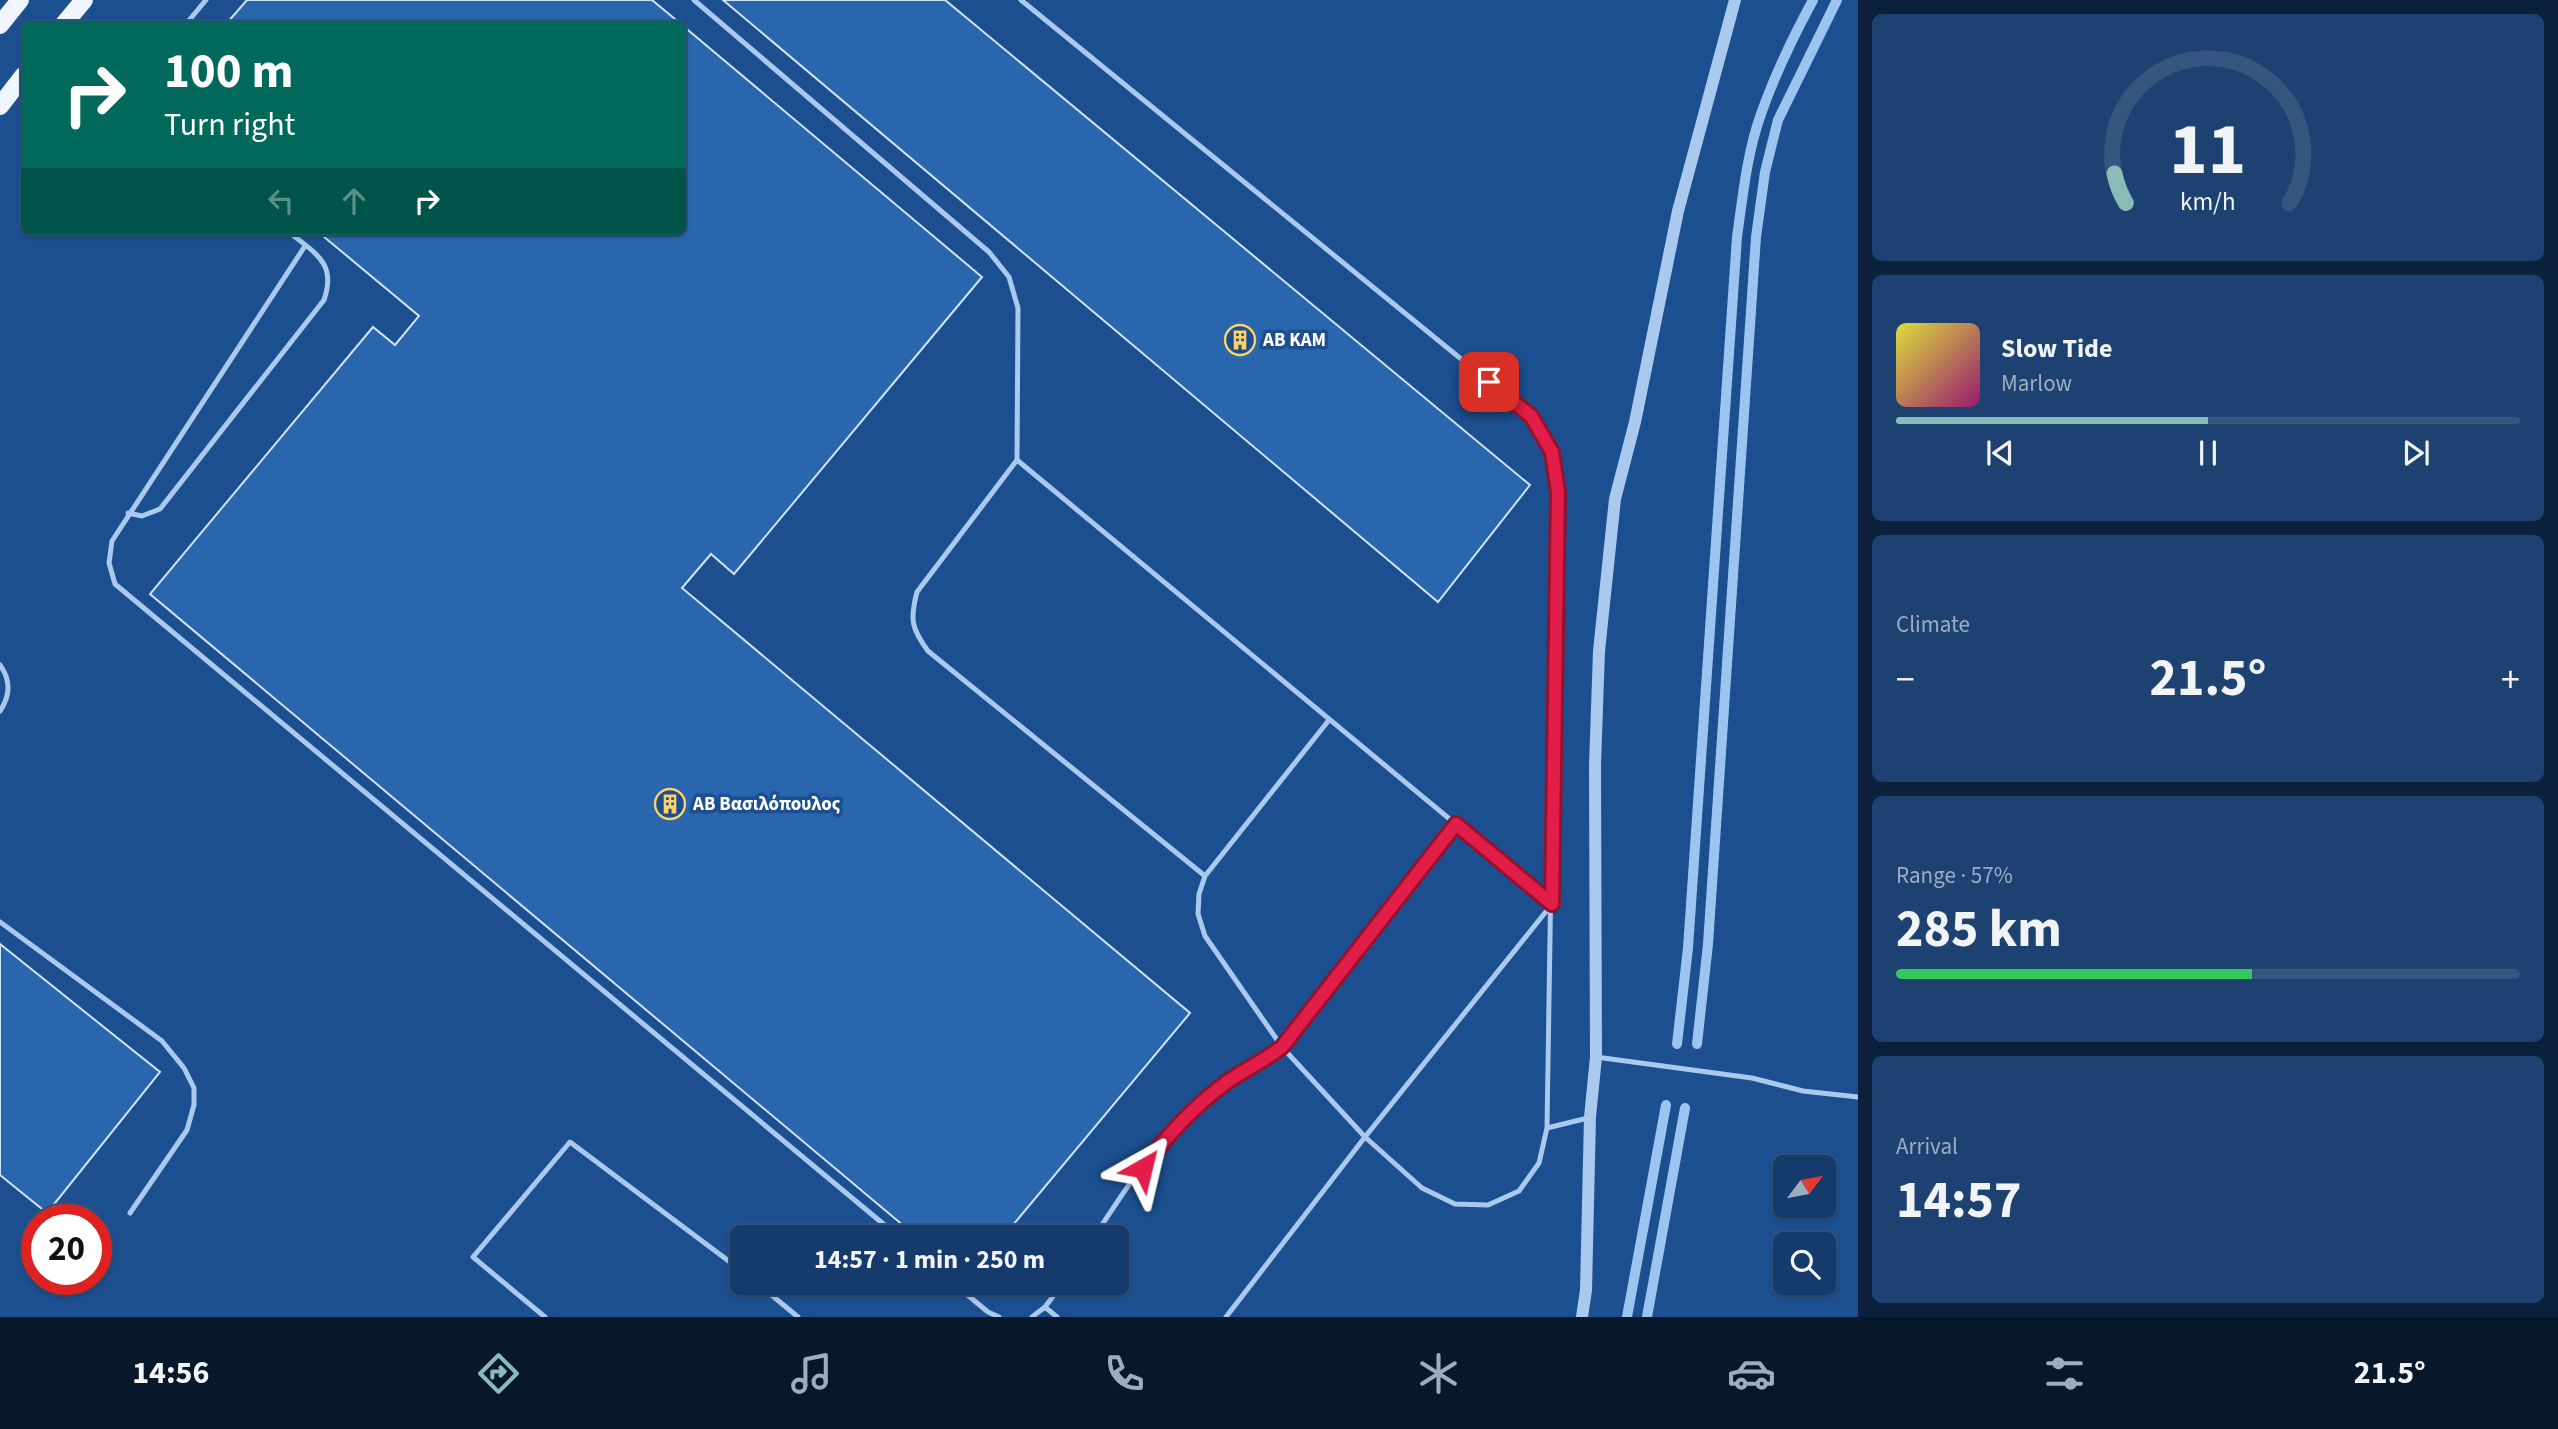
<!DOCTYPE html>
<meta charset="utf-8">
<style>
:root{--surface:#143b6b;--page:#1d4271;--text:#f1f3f6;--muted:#9dadc1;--line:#33557e;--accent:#8bbbb9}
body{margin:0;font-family:"Source Sans 3",sans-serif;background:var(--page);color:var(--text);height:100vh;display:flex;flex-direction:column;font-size:26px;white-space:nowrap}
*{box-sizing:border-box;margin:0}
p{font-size:23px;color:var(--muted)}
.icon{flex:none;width:38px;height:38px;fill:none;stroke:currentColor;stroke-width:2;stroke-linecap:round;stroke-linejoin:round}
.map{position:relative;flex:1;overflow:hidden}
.details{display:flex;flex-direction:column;gap:14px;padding:14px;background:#0b203b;width:700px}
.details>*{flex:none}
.guide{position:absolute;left:21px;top:21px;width:665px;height:214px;border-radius:10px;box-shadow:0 2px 5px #0004,0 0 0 2px var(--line);background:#00695c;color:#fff;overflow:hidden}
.needle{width:46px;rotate:58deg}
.fabs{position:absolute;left:1773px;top:1155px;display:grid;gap:14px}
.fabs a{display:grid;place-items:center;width:63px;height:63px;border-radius:10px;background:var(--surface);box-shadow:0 2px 5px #0004,0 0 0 2px var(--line);font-size:35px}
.speed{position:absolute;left:21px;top:1204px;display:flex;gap:14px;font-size:35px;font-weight:700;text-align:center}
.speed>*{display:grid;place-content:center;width:91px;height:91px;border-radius:50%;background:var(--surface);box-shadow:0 2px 5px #0004,0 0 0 2px var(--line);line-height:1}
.speed .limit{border:10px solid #d22;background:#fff;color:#111}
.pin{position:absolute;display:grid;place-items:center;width:60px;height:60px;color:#fff;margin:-30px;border-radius:14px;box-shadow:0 4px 10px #0006}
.me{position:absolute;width:77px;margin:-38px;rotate:37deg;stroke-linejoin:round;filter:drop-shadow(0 0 5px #0008)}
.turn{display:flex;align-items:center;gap:24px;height:147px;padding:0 28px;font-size:32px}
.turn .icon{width:91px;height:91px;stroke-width:2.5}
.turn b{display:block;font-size:49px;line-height:60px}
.lanes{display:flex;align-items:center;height:66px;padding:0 28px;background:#0003;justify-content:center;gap:35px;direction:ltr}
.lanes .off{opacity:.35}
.big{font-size:52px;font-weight:700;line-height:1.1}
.details .tile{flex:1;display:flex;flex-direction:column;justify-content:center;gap:10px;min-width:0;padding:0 24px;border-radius:10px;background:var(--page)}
.details .dial{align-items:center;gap:0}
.dial svg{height:182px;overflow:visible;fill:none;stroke:var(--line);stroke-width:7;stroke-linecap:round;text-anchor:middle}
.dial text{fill:var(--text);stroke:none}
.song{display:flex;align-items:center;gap:21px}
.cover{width:84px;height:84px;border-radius:10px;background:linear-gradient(135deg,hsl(60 70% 55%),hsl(320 70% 35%))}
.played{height:7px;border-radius:4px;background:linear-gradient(90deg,var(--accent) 50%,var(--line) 50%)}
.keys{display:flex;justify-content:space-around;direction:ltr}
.heat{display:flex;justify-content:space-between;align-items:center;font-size:38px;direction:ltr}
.charge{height:10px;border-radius:5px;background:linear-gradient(90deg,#34c759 57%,var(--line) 0)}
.trip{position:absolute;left:730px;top:1225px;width:399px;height:70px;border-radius:10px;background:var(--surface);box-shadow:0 2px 5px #0004,0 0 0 2px var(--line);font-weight:700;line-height:70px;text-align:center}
.menu{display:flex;height:112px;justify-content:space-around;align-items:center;background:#08182b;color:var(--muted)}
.menu .icon{width:49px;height:49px}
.menu .active{color:var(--accent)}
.menu b{font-size:32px;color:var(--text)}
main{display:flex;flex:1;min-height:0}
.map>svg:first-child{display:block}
</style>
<main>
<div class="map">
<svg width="1858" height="1317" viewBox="0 0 1858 1317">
<rect width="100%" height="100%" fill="#1b4f8f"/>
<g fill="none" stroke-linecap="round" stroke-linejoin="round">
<!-- stream -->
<path stroke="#9cc4f0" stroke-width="10" d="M 1677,1044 L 1688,948 L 1737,237 C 1743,195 1747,153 1761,114 C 1775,74 1793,37 1813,0
M 1697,1044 L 1708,944 L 1756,237 L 1765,172 L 1778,120 L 1837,0
M 1627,1317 L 1666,1105
M 1647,1317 L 1685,1108"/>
</g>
<!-- building -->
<path fill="#2a66ad" stroke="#cfe3fa" stroke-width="2" d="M 247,0 L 652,0 L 681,24 L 226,24 Z
M 723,0 L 945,0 L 1530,485 L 1438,602 Z
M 682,25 L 982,277 L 734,574 L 711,554 L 682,588 L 1190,1013 L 1003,1237 L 917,1237 L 150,594 L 373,327 L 395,345 L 419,316 L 317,231 L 682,231 Z
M 0,944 L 160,1072 L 47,1213 L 0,1175 Z"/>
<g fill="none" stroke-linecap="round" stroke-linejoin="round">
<!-- service -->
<path stroke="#a9c9ee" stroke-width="5" d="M 694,0 L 989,252 L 1009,277 L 1018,308 L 1017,460 L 917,592 C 910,619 911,628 928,651 L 1205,876
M 1021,0 L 1531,416 L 1552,452 L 1557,492 L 1547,1128 L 1539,1163 L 1519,1191 L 1488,1205 L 1455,1204 L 1422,1188 L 1365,1137 L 1282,1047 L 1205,936 L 1198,914 L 1199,894 L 1205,876 L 1329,720
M 186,24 L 206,0
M 305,246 L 112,541 L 109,563 L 115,584 L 899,1237
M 1017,460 L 1552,904
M 128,513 L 142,516 L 160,509 L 324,300 C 337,262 315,254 288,231
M 0,665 C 11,680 10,696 0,711
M 0,922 L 162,1041 L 184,1068 L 194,1088 L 194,1105 L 187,1130 L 130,1213
M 1596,1057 L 1752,1078 L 1803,1091 L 1858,1097
M 1547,1128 L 1588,1118
M 1094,1237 C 1123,1193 1154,1144 1193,1109 C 1221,1085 1253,1069 1282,1047 L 1456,824
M 757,1283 L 798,1317
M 953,1283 L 988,1312 L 999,1317
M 1045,1307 L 1057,1317
M 545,1317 L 473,1257 L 570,1142 L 742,1271
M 1032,1317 L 1045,1307 L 1063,1283
M 1226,1317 L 1365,1137 L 1552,904"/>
<!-- tertiary -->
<path stroke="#a9c9ee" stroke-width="12" d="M 1582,1317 L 1586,1290 L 1590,1117 L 1596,1057 L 1595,765 L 1599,651 L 1615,499 L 1635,422 L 1678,211 L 1735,0"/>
<!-- primary -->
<path stroke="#f0f6ff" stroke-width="18" d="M 64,24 L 84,0
M 0,25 L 20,0
M 0,106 L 24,75"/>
</g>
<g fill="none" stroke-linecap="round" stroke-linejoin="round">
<!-- route casing -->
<g stroke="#92132f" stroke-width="18">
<path id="route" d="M 1143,1168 C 1167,1135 1193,1107 1227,1082 C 1244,1070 1264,1061 1282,1047 L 1456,824 L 1552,904 L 1558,492 L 1552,452 L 1531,416 L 1489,382"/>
</g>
<!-- route -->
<use href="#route" stroke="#e11d48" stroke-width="12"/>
</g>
<!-- icons -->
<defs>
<g id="building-ring" transform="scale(1.575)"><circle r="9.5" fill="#1b4f8f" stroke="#ffd166" stroke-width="1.5"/><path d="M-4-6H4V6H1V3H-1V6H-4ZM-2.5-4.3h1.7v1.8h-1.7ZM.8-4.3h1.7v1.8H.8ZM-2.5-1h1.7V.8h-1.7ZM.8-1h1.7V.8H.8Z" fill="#ffd166"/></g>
</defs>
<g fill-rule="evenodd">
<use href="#building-ring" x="1240" y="340"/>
<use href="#building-ring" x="670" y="804"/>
</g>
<g text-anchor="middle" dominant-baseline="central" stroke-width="7" stroke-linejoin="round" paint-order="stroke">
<!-- poi labels -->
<g font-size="19" font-weight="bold" fill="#fff" stroke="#1b4f8f" text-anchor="start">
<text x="1263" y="340">ΑΒ ΚΑΜ</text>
<text x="693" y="804">ΑΒ Βασιλόπουλος</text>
</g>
</g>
</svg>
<div class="fabs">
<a><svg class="needle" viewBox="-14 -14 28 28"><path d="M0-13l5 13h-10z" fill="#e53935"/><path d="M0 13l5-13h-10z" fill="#9dadc1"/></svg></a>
<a><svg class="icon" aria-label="search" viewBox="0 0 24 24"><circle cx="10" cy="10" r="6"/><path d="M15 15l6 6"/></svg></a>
</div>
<div class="speed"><div class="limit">20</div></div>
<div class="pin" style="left:1489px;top:382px;background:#d93025"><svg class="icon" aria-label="arrive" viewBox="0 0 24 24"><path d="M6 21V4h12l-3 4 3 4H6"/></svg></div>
<svg class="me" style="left:1143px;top:1168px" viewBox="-20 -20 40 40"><path d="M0-17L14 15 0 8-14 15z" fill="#e11d48" stroke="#fff" stroke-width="4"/></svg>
<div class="trip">14:57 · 1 min · 250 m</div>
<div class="guide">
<div class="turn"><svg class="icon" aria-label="right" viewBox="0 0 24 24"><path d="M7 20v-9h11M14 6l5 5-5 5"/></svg><div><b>100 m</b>Turn right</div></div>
<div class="lanes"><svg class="icon off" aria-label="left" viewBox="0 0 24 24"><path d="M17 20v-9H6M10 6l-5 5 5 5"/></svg><svg class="icon off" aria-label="ahead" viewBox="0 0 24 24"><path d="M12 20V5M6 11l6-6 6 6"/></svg><svg class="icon" aria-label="right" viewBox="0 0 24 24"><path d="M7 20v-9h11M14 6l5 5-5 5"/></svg></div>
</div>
</div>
<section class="details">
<div class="tile dial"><svg viewBox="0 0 100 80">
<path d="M14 69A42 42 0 1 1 86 69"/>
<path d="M14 69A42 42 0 0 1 9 56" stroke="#8bbbb9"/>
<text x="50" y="56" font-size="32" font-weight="700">11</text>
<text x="50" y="72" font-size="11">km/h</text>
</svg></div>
<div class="tile">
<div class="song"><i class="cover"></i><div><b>Slow Tide</b><p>Marlow</p></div></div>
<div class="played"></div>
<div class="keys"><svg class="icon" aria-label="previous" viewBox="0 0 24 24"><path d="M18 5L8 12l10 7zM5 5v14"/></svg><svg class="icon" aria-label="pause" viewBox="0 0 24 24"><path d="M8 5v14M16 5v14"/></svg><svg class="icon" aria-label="next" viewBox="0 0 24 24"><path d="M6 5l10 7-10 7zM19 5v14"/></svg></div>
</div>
<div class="tile"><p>Climate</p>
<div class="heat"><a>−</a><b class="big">21.5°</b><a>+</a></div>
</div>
<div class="tile"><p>Range · 57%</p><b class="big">285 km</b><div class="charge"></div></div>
<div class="tile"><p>Arrival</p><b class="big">14:57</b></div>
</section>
</main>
<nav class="menu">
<b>14:56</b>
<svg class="icon active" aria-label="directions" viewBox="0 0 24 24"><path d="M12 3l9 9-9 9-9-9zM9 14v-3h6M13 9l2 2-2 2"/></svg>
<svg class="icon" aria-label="music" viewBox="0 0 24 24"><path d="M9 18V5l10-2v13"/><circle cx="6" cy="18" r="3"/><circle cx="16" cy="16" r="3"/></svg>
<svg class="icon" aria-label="phone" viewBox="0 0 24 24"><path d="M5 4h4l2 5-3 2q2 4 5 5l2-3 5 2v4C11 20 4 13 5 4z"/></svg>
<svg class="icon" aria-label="climate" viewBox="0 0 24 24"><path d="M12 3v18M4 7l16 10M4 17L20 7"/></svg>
<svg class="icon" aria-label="car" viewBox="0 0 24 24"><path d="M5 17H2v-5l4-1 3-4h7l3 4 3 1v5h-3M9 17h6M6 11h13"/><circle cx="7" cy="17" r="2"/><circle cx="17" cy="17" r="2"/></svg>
<svg class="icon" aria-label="filters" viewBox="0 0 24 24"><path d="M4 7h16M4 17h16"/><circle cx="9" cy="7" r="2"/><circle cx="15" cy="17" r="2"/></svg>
<b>21.5°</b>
</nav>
